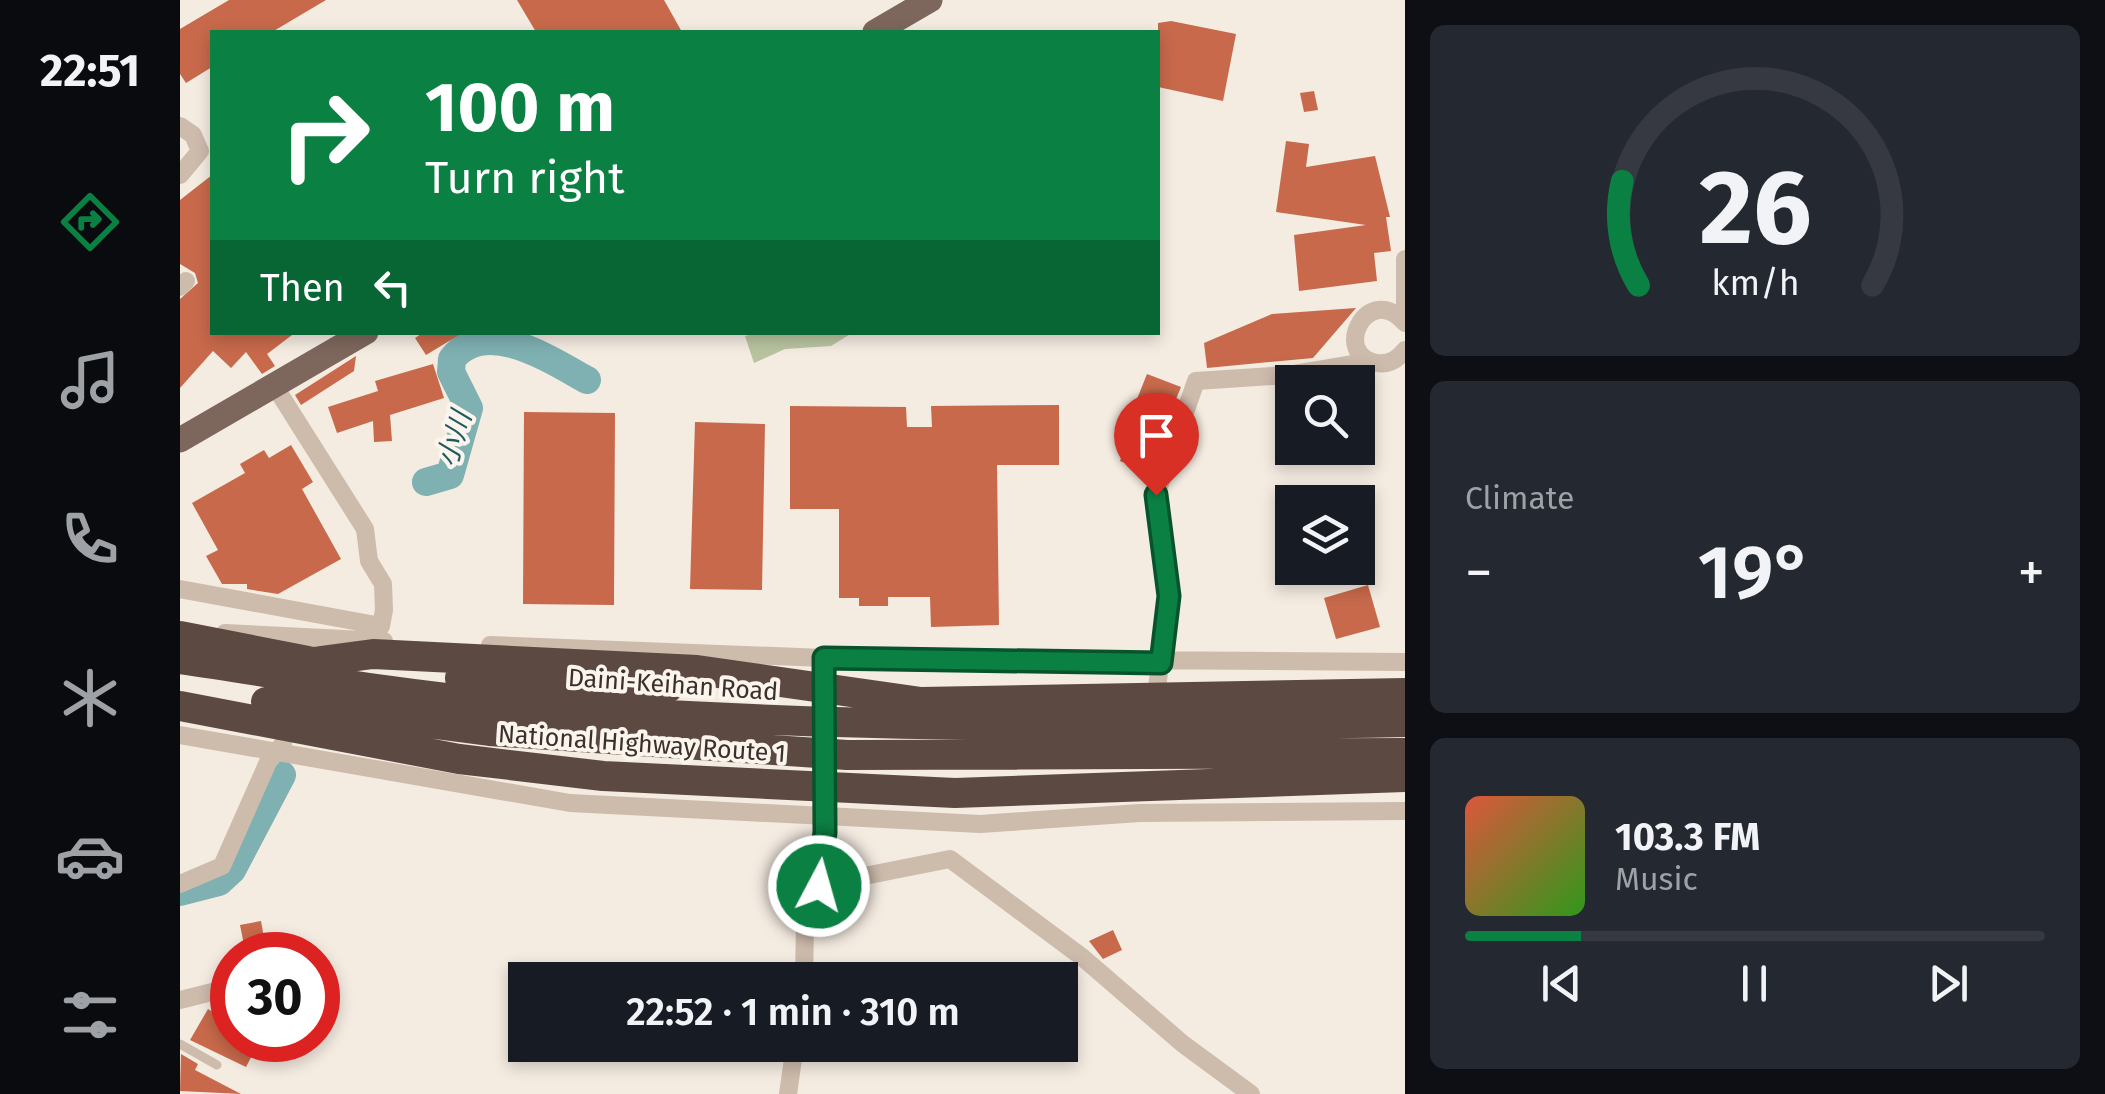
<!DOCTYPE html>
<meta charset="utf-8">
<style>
:root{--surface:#171b24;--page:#242831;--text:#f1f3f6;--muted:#9ea1a6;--line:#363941;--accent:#0b8043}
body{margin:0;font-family:"Fira Sans","Noto Sans JP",sans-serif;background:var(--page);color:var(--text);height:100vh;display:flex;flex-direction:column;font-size:38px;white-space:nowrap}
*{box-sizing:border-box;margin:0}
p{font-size:32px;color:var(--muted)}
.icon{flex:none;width:55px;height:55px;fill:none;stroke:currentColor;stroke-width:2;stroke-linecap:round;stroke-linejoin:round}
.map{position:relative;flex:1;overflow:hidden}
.panel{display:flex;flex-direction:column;gap:25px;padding:25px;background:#0d0f14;width:700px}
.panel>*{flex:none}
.banner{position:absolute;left:30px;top:30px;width:950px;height:305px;border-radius:0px;box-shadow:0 5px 15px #0003;background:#0b8043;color:#fff;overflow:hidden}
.tools{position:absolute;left:1095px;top:365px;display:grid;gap:20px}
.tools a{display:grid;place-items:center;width:100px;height:100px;border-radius:0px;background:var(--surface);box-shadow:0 5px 15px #0003;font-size:50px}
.speed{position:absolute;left:30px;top:932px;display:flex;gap:20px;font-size:50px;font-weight:700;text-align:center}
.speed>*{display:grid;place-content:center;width:130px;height:130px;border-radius:50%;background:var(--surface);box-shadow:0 5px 15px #0003;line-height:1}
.speed .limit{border:15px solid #d22;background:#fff;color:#111}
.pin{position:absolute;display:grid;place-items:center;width:85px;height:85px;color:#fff;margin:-102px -42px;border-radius:50% 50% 50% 0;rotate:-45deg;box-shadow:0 0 10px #0007}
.pin .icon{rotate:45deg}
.me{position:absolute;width:110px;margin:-55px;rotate:6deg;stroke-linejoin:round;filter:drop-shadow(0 0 8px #0008)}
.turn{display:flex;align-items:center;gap:35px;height:210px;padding:0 50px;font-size:45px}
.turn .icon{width:130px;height:130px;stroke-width:2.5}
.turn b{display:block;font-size:70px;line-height:85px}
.then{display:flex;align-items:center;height:95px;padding:0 50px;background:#0003;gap:20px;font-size:38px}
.big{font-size:75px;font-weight:600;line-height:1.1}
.panel .tile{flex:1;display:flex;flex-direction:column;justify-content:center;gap:15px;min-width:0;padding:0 35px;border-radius:15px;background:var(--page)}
.panel .dial{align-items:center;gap:0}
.dial svg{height:260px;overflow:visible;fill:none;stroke:var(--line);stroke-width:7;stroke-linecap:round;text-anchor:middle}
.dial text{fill:var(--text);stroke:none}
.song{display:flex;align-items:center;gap:30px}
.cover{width:120px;height:120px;border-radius:15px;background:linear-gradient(135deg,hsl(10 70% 55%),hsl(110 70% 35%))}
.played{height:10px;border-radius:5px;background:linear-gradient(90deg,var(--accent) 20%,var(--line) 20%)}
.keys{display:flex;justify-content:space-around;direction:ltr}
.heat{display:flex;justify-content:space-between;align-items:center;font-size:55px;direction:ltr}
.trip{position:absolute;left:328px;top:962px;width:570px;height:100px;border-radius:0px;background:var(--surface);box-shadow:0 5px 15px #0003;font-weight:600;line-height:100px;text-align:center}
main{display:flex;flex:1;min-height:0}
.dock{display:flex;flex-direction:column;width:180px;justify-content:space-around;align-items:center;background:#090b0e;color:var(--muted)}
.dock .icon{width:70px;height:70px}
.dock .on{color:var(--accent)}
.dock b{font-size:45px;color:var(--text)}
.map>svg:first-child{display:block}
</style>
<main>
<nav class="dock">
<b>22:51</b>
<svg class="icon on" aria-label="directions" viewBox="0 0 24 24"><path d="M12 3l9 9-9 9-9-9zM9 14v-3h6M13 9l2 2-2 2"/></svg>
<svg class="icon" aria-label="music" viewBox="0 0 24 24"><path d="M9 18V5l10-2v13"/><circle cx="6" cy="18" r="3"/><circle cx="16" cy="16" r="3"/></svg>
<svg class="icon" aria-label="phone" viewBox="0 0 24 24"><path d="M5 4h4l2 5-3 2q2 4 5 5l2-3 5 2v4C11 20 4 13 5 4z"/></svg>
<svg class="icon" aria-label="climate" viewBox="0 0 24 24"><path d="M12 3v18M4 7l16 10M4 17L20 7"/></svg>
<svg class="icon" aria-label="car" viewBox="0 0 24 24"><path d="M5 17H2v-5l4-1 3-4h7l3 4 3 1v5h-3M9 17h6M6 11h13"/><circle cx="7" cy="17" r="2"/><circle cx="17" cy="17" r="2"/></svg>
<svg class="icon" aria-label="filters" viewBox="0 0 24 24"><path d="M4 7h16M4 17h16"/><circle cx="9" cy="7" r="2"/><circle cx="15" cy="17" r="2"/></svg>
</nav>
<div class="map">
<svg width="1225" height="1094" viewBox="0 0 1225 1094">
<rect width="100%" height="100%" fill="#f4ebe1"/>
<!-- green -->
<path fill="#b8c4a0" d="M 577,333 L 577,332 L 672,333 L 651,346 L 605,349 L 574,363 L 565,336 Z"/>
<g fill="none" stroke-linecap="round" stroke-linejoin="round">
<!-- river -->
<path stroke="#7fb0b2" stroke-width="28" d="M 246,482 L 270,475 L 289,408 L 271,372 L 272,359 C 305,316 371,360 407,380
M 0,892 L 39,882 L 52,870 L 102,775"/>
</g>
<!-- building -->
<path fill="#c8694b" d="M 49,0 L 146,0 L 92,32 L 32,32 L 32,67 L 6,83 L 0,74 L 0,29 Z
M 337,0 L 484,0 L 502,32 L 356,32 Z
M 991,21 L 1056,34 L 1043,101 L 978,87 L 978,23 Z
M 1134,91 L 1138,110 L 1124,112 L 1120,93 Z
M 1106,141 L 1129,144 L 1126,167 L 1195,156 L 1210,217 L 1206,217 L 1211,251 L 1194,253 L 1197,281 L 1119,291 L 1114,235 L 1186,225 L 1096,212 Z
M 32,175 L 32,332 L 116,332 L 87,354 L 95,366 L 82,374 L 66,352 L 51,368 L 33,351 L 0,388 L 0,299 L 18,283 L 15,273 L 0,264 L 0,200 Z
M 1176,308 L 1133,358 L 1027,368 L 1024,343 L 1092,314 Z
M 244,332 L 284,332 L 246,355 L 235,338 Z
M 176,356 L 174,371 L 121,405 L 115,395 Z
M 253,364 L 264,398 L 210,415 L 212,441 L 194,442 L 193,421 L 157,433 L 148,407 L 198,391 L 195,381 Z
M 967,374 L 1001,387 L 966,472 L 940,461 L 953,427 L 947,424 Z
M 879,405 L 879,465 L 817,465 L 819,625 L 751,627 L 750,597 L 708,597 L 708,606 L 679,606 L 679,598 L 659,598 L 659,509 L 610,509 L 610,406 L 726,407 L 727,427 L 752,427 L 751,406 Z
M 344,412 L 435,413 L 434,605 L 343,604 Z
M 515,422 L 585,424 L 582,590 L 510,589 Z
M 111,445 L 133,482 L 122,489 L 161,559 L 98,594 L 67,589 L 67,584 L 42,584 L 26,556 L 38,550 L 12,503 L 65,473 L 60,464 L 84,450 L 89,458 Z
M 1188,585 L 1200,627 L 1156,639 L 1144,598 Z
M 81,921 L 87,954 L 66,955 L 60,925 Z
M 933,930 L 942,950 L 923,959 L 909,941 Z
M 28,1009 L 52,1024 L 52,1040 L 80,1040 L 66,1067 L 10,1040 Z
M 1,1054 L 18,1064 L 15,1070 L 61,1094 L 0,1091 Z"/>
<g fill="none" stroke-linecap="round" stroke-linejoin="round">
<!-- lane -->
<path stroke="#cdbbac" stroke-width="9" d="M 0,1044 L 37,1065"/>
<!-- street -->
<path stroke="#cdbbac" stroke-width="18" d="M 0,126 L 13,135 L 20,151 L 0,175
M 0,287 L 6,281
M 1225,322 L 1225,259
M 1225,323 C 1188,280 1150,355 1197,363 C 1209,365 1218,359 1225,350
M 94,385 L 185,529 L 189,561 L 203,584 L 204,610 L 201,626 L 182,646
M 0,589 L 201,626
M 45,633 L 204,641
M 310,645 L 644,658 L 1225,662
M 975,703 L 989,596 L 976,495 L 1016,381 L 1107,375 L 1190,361
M 0,735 L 390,803 L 800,824 L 960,813 L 1225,811
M 0,884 L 42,866 L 88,762 L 103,744
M 639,885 L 770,859 L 902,957 L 1003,1044 L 1071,1094
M 624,980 L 625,921 L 639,885 L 645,832 L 644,658
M 0,1000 L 52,987
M 608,1094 L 615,1045"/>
<!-- primary -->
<path stroke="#7d675c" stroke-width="25" d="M 695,32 L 750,0
M 0,440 L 186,332"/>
<!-- highway -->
<path stroke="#5c4a42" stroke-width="30" d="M 0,636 L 133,662"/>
<!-- highway-bridge -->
<path stroke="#5c4a42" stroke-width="30" d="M 0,659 C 105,674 210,694 315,703 C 619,729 921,728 1225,722
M 133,662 L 193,654 L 517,670 L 741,702 L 1225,693
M 280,678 L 403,688 L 489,687
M 86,702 L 309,731 L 667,755 L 1225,753
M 0,706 L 279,759 L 423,776 L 775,793 L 1225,777"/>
</g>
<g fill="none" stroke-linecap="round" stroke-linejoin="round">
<!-- route casing -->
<g stroke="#07532c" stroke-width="25">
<path id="route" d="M 639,886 L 645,832 L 644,658 L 981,663 L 989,596 L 976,495"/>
</g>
<!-- route -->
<use href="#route" stroke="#0b8043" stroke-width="18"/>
</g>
<g text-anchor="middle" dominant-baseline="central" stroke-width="8" stroke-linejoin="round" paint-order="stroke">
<!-- street labels -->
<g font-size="25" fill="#3b302b" stroke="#fbf5ee">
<text transform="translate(493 685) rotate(4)">Daini-Keihan Road</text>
<text transform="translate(462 744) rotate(4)">National Highway Route 1</text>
</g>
<!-- water labels -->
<g font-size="28" font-style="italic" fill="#1f5a5e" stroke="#fbf5ee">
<text transform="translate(274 439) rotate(-73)">小川</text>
</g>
</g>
</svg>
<div class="tools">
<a><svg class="icon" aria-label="search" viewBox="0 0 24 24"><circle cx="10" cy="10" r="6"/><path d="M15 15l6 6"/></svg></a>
<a><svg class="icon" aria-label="layers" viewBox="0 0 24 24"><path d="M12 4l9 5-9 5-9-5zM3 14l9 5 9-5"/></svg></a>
</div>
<div class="speed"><div class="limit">30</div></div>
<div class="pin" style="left:976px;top:495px;background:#d93025"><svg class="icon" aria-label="arrive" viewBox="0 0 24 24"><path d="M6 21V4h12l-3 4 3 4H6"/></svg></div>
<svg class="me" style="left:639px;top:886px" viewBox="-20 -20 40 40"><circle r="17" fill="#0b8043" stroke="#fff" stroke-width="3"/><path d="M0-11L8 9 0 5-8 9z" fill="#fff"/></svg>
<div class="trip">22:52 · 1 min · 310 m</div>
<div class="banner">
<div class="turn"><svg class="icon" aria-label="right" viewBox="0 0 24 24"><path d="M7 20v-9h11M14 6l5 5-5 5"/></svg><div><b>100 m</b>Turn right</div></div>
<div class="then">Then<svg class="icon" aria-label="left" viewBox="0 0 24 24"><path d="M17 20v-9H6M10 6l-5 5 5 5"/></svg></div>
</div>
</div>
<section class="panel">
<div class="tile dial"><svg viewBox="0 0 100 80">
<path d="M14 69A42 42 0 1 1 86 69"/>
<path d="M14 69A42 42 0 0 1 9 37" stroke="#0b8043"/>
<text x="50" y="56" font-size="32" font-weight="700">26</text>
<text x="50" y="72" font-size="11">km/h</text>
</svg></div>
<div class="tile"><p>Climate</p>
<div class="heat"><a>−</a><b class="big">19°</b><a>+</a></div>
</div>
<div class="tile">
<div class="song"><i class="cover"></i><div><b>103.3 FM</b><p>Music</p></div></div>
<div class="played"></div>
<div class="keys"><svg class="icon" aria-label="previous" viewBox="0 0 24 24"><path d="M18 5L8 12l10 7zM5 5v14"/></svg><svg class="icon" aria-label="pause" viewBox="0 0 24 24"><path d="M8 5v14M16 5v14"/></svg><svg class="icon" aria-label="next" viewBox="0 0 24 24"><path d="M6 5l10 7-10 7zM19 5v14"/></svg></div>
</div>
</section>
</main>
